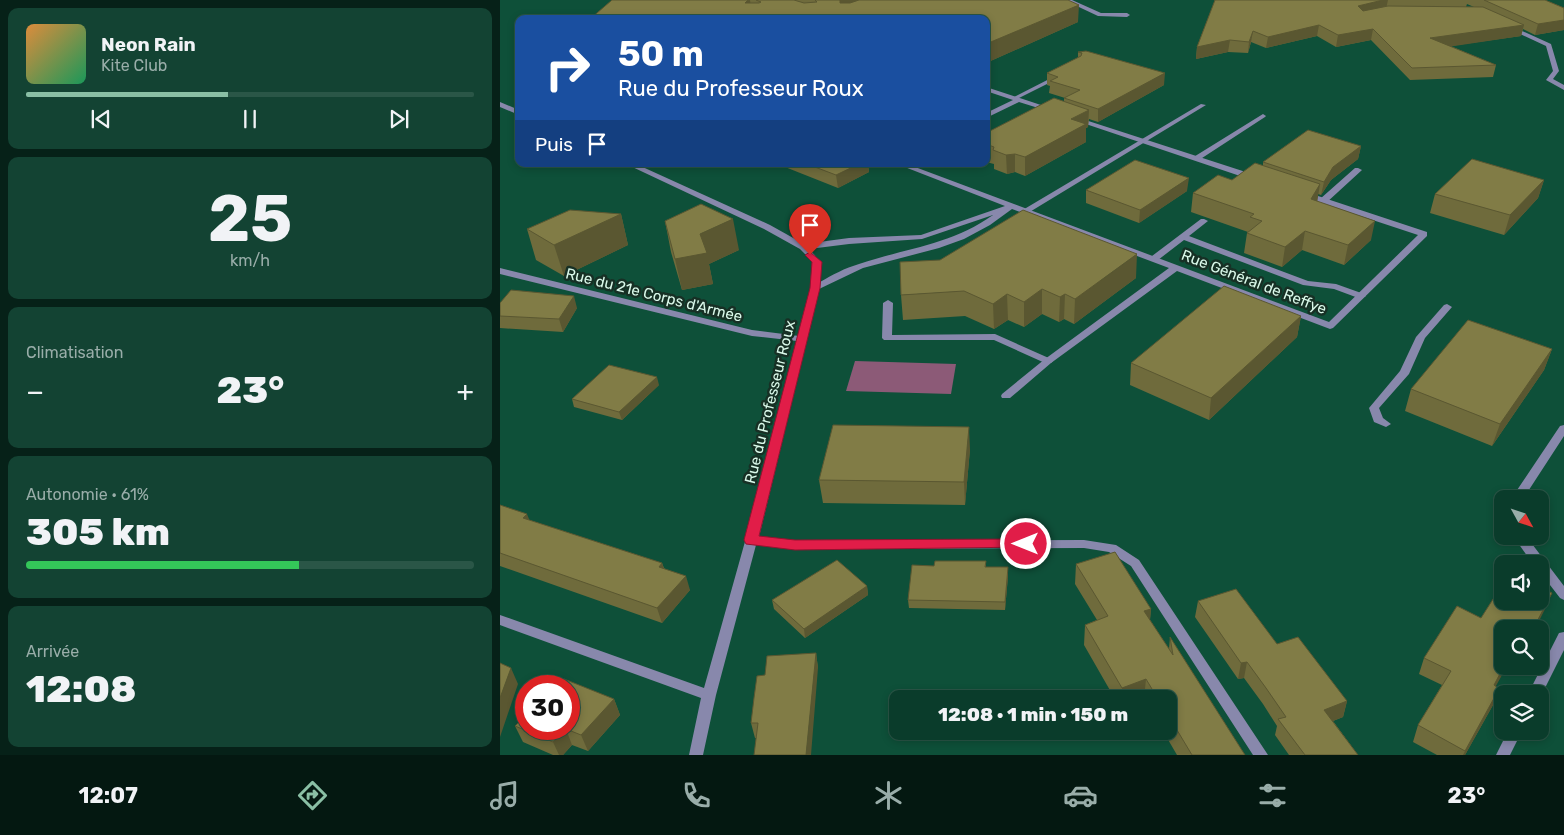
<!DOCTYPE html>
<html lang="fr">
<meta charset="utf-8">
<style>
:root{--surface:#0a3c2b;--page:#134333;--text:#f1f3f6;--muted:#99ada9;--line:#2a5647;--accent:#8abfa5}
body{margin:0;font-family:Rubik,sans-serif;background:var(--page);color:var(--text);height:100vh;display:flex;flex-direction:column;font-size:19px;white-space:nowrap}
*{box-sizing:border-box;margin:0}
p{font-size:16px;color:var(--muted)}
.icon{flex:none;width:28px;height:28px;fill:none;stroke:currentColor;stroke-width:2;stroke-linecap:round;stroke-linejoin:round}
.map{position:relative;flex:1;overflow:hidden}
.drawer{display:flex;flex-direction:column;gap:8px;padding:8px;background:#062118;width:500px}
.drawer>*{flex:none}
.top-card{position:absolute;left:15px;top:15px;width:475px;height:152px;border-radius:10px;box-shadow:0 2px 8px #0003,0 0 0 1px var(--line);background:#1a4fa0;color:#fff;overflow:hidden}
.needle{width:32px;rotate:130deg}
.fabs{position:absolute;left:994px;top:490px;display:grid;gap:10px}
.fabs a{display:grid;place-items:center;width:55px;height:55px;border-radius:10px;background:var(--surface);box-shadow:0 2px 8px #0003,0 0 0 1px var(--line);font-size:25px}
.speed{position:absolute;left:15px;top:675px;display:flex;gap:10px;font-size:25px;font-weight:700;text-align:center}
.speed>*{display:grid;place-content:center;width:65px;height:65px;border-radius:50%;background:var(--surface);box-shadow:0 2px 8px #0003,0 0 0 1px var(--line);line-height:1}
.speed .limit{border:8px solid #d22;background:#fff;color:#111}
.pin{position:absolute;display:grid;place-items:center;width:42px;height:42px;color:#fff;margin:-51px -21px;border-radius:50% 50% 50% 0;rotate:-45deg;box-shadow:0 0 5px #0007}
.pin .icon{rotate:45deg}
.me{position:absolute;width:55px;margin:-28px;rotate:270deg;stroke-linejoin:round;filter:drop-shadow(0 0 4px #0008)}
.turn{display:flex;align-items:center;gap:18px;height:105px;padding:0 20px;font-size:22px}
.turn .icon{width:65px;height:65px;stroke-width:2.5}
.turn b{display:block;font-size:35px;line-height:42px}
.then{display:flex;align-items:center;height:48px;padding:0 20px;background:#0003;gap:10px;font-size:19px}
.big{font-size:38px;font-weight:800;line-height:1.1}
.drawer .card{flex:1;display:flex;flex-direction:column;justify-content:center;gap:8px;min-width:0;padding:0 18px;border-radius:10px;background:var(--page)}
.drawer .dial{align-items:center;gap:0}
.dial b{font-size:65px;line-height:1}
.song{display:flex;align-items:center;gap:15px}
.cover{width:60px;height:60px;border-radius:8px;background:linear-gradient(135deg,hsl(30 70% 55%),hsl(150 70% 35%))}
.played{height:5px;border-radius:2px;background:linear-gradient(90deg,var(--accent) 45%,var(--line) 45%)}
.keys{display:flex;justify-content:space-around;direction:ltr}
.heat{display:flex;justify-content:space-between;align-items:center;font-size:28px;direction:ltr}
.charge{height:8px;border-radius:4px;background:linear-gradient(90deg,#34c759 61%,var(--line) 0)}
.trip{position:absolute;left:389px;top:690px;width:288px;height:50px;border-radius:10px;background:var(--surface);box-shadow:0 2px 8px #0003,0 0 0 1px var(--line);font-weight:800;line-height:50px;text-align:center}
.dock{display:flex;height:80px;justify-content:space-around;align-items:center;background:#041811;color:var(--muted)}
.dock .icon{width:35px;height:35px}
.dock .active{color:var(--accent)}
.dock b{font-size:22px;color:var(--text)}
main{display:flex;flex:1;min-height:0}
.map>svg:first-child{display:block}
</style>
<main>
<section class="drawer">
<div class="card">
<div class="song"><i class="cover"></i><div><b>Neon Rain</b><p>Kite Club</p></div></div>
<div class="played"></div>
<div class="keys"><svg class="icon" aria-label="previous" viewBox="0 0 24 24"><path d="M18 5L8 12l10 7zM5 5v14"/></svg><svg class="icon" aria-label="pause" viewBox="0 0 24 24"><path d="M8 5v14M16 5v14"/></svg><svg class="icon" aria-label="next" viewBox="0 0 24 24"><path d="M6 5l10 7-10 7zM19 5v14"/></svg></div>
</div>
<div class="card dial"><b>25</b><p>km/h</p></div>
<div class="card"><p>Climatisation</p>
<div class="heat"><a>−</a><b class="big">23°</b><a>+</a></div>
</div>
<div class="card"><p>Autonomie · 61%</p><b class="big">305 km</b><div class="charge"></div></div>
<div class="card"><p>Arrivée</p><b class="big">12:08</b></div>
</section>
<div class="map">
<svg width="1064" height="755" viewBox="0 0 1064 755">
<rect width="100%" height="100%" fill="#0e5039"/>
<!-- green -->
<path fill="#8c5a77" d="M 355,361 L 456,364 L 451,394 L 346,391 Z"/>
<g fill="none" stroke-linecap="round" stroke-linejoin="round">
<!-- service -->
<path fill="#8888ac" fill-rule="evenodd" d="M 559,74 L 561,75 L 561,77 L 517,99 L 512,98 Z
M 701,104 L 706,105 L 528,213 L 522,213 L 521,211 Z
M 763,114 L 766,116 L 765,117 L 699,160 L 696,160 L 692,158 Z
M 855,168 L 858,168 L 862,170 L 826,203 L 820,203 L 820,199 Z
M 701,219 L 704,219 L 708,221 L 689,236 L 808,281 L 836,284 L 864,294 L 866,296 L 861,299 L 834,289 L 803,285 L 684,240 L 658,260 L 652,260 L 651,258 L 652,256 Z
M 388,300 L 393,303 L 392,335 L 495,334 L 551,359 L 553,361 L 551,363 L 545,363 L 494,340 L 384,340 L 382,338 L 383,303 Z
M 947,304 L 952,307 L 925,338 L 909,374 L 879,408 L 883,418 L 891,424 L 886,427 L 874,422 L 869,408 L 900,371 L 916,337 L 944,305 Z"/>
<!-- minor -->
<path fill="#8888ac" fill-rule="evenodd" d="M 564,0 L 572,0 L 601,13 L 627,13 L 630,15 L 627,17 L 598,16 Z
M 1007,26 L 1011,26 L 1051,44 L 1059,71 L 1053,79 L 1064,85 L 1064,90 L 1046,80 L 1053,71 L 1046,46 L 1007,28 Z
M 486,87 L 553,109 L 554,110 L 551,112 L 519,102 L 486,118 L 486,113 L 513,100 L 486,91 Z
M 0,102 L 19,110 L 19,115 L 0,107 Z
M 576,117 L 755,175 L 756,177 L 752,179 L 749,179 L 574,120 L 573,119 Z
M 126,164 L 136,164 L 270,225 L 304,244 L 349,238 L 421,235 L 505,206 L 397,164 L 407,164 L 829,322 L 918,235 L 803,197 L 803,193 L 809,193 L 927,232 L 927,236 L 833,328 L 830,329 L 677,271 L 551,363 L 510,398 L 502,398 L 501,396 L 502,394 L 545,359 L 669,268 L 512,209 L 490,225 L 464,239 L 439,248 L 363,268 L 319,289 L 259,537 L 295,541 L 584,540 L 616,545 L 639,560 L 768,755 L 753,755 L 631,566 L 609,552 L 584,548 L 295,549 L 256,545 L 216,695 L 203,755 L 189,755 L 201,698 L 0,625 L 0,615 L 204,688 L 260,488 L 297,341 L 252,336 L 0,274 L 0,268 L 252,330 L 299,336 L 311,288 L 313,262 L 300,249 L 264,229 ZM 493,215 C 451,245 406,248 359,264 C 345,268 332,275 320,282 L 321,262 L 309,249 L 349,244 L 422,239 Z
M 1064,425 L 1064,436 L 1023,499 L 1011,499 L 1060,426 Z
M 1013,536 L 1026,536 L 1064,586 L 1064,600 L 1060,598 L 1040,572 L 1040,564 L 1033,564 Z
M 1064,632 L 1064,650 L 1040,698 L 1040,694 L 1028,694 L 1059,633 Z
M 1008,731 L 1022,731 L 1010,755 L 996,755 Z"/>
</g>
<!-- wall -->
<path fill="#6f6b3c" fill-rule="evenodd" d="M 112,0 L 568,0 L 578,22 L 486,63 L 486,19 Z
M 715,0 L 1045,0 L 1064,8 L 1064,30 L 1035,35 L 1023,29 L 1021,36 L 950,46 L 996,65 L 993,77 L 910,80 L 871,40 L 836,47 L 817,36 L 766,48 L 751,42 L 748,53 L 728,52 L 696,59 L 697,47 ZM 967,4 L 974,7 L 966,7 Z
M 578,52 L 664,85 L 598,122 L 589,119 L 588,127 L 586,128 L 586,142 L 525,176 L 515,172 L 507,174 L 494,169 L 494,164 L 486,162 L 486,133 L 564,101 L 564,98 L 565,98 L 549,93 L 550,86 L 547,85 L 547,73 L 578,58 Z
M 861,146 L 858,159 L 831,180 L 821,195 L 818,194 L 817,201 L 871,240 L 844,265 L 802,250 L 782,267 L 744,253 L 747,233 L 748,232 L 691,212 L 693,193 L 732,180 L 763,166 L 763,162 Z
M 285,164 L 368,164 L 369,172 L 338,188 L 285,167 Z
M 1044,180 L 1038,198 L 1004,235 L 930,213 L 935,194 Z
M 586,190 L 687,191 L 639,223 L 586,203 Z
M 121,214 L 128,245 L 64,276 L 36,260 L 27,229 Z
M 165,221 L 239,250 L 209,264 L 213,284 L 182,290 L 171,252 Z
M 636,278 L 574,324 L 564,319 L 559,322 L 542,314 L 524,327 L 508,320 L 494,329 L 465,316 L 403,320 L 401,295 Z
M 0,303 L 77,308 L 63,332 L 0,328 Z
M 801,316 L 797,337 L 709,420 L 630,385 L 631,363 Z
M 1052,349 L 1044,370 L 992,446 L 905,411 L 911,389 Z
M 159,385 L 122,420 L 74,407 L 72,399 Z
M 470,449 L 465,505 L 323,503 L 319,480 Z
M 0,505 L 29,520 L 162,563 L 164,568 L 190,590 L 162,623 L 0,566 Z
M 486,561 L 486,567 L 508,567 L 508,576 L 505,610 L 409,608 L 408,600 L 434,566 Z
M 576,564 L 651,609 L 650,620 L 669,649 L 670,637 L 745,755 L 677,755 L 663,731 L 668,731 L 668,699 L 615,699 L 584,645 L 585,625 L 597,620 L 575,584 Z
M 367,586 L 368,595 L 305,638 L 274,609 L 272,600 Z
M 698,601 L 777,644 L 847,701 L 843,717 L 833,721 L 858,755 L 789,755 L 775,735 L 777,726 L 763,704 L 744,678 L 738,679 L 695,617 Z
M 1045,609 L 1002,629 L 1002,666 L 1007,666 L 995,686 L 999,689 L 993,705 L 965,755 L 937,755 L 913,742 L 918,725 L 942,685 L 919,674 L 924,658 L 981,618 Z
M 316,653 L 318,668 L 256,738 L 255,738 L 251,723 L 265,675 Z
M 114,699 L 120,715 L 88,751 L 72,745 L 63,755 L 53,755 L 23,742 L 15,726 Z"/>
<!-- shaded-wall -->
<path fill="#5a5731" d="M 248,0 L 250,0 L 252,15 L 245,3 Z
M 340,0 L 362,0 L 341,17 Z
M 883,0 L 888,0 L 886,9 L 856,17 L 858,6 Z
M 579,5 L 578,22 L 486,63 L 486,44 Z
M 1064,20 L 1064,30 L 1035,35 L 1038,24 Z
M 819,25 L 817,36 L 766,48 L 768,37 Z
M 1024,25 L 1021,36 L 928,50 L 930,38 Z
M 873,29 L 871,40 L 836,47 L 838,35 Z
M 753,31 L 751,42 L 748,53 L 749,42 Z
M 730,40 L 728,52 L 696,59 L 697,47 Z
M 665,73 L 664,85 L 598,122 L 598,109 Z
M 589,110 L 588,127 L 586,128 L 586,142 L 525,176 L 525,157 L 571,119 Z
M 861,146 L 858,159 L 831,180 L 821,195 L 824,182 L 833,167 Z
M 515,154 L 515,172 L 507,174 L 506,155 Z
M 359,164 L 368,164 L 369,172 L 338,188 L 336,175 Z
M 689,178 L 687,191 L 639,223 L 640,210 Z
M 1044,180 L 1038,198 L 1004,235 L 1010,215 Z
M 820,184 L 817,203 L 811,199 Z
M 121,214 L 128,245 L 64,276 L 54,245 Z
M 233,219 L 239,250 L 209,264 L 213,284 L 182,290 L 175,259 L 200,234 Z
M 875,221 L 871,240 L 844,265 L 848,245 Z
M 805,231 L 802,250 L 782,267 L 785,247 Z
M 637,254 L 636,278 L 574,324 L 575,299 Z
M 542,289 L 542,314 L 524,327 L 524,302 Z
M 507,294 L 508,320 L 494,329 L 493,304 Z
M 565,294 L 564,319 L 559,322 L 560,297 Z
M 74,296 L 77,308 L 63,332 L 59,319 Z
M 801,316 L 797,337 L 709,420 L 711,398 Z
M 1052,349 L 1044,370 L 992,446 L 1000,424 Z
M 157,377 L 159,385 L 122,420 L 119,412 Z
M 469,427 L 470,449 L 465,505 L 464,482 Z
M 27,514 L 33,529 L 23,518 Z
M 162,563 L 167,578 L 159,567 Z
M 508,567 L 508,576 L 505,610 L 505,602 Z
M 186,576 L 190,590 L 162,623 L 157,608 Z
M 367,586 L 368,595 L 305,638 L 304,629 Z
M 1052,593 L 1045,609 L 1035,629 L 1033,629 Z
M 651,609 L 649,629 L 644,611 Z
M 316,653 L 318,668 L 311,755 L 306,755 Z
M 747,662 L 744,678 L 738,679 L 741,663 Z
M 1004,666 L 1007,666 L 987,702 L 994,685 Z
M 11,668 L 18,684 L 0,737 L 0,698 Z
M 646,679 L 644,699 L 621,699 L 622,688 Z
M 999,689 L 993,705 L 965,755 L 963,755 Z
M 114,699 L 120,715 L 88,751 L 81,735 Z
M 847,701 L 843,717 L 820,726 L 824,710 Z
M 66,729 L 72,745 L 63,755 L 59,755 L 53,742 Z"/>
<!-- building -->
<path fill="#817c46" stroke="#5a5731" d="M 112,0 L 248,0 L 245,3 L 259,3 L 261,2 L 256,0 L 294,0 L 304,3 L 317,2 L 315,0 L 340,0 L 340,3 L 350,3 L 359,0 L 568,0 L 579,5 L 486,44 L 486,19 L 90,19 Z
M 715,0 L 883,0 L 858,6 L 863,11 L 888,6 L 983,7 L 1024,25 L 930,38 L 996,65 L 912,68 L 873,29 L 838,35 L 819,25 L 768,37 L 753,31 L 749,42 L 730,40 L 697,47 Z
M 984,0 L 1045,0 L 1064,8 L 1064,20 L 1038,24 Z
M 586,51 L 665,73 L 598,109 L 564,98 L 580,90 L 550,81 L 558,77 L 547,73 L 581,56 L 582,53 L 578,52 Z
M 554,98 L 589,110 L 571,119 L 586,124 L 525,157 L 515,154 L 506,155 L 493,150 L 494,147 L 486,144 L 486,133 Z
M 808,130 L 861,146 L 833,167 L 824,182 L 763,162 Z
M 972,159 L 1044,180 L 1010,215 L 935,194 Z
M 635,160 L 689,178 L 640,210 L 586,190 Z
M 755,163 L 820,184 L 811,199 L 875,221 L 848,245 L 805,231 L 785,247 L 747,233 L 762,221 L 750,217 L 754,214 L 693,193 L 718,175 L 732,180 Z
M 307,164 L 359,164 L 336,175 Z
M 201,204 L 233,219 L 200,234 L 207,253 L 175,259 L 165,221 Z
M 70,210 L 121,214 L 54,245 L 27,229 Z
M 523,210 L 637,254 L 575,299 L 565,294 L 560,297 L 542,289 L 524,302 L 507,294 L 493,304 L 464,291 L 401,295 L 400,262 L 440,260 Z
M 724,286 L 801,316 L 711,398 L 631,363 Z
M 11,290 L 74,296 L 59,319 L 0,316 L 0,303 Z
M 968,320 L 1052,349 L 1000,424 L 911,389 Z
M 109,365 L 157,377 L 119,412 L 72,399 Z
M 333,425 L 469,427 L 464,482 L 319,480 Z
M 0,505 L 27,514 L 23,518 L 162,563 L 159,567 L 186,576 L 157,608 L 0,553 Z
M 615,552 L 651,609 L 644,611 L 673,655 L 670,637 L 745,755 L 692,755 L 668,715 L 668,699 L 658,699 L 646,679 L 622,688 L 585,625 L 608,616 L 576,564 Z
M 337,560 L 367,586 L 304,629 L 272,600 Z
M 435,561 L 486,561 L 485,567 L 508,567 L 505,602 L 408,600 L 412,565 L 434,566 Z
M 1002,585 L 1002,601 L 1040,601 L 1040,587 L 1052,593 L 1033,629 L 1002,629 L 1002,666 L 1004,666 L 994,685 L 999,689 L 965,751 L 918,725 L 951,671 L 924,658 L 957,606 L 981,618 Z
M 736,589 L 777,644 L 798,637 L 847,701 L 824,710 L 858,755 L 805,755 L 778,719 L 786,717 L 766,688 L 747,662 L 741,663 L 698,601 Z
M 316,653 L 306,755 L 254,755 L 258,723 L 251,723 L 254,698 L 257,676 L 265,675 L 267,656 Z
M 0,663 L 11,668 L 0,698 Z
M 64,679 L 114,699 L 81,735 L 66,729 L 69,729 L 69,686 L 57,686 Z
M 26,715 L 26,729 L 65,729 L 53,742 L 15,726 Z"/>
<!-- route -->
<path fill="#e11d48" stroke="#92132f" d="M 310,252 L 322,262 L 320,288 L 259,536 L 295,540 L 526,539 L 533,544 L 531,547 L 295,550 L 246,544 L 244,540 L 310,288 L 312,262 L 305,255 Z"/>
<g text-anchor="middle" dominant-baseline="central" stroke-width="5" stroke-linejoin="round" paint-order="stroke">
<!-- street labels -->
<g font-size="15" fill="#daf9ea" stroke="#173025">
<text transform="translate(754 282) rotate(21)">Rue Général de Reffye</text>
<text transform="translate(154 295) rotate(14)">Rue du 21e Corps d'Armée</text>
<text transform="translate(270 402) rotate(-76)">Rue du Professeur Roux</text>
</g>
</g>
</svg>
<div class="fabs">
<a><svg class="needle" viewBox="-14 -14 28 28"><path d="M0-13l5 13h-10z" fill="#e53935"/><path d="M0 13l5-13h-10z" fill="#99ada9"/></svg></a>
<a><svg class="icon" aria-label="sound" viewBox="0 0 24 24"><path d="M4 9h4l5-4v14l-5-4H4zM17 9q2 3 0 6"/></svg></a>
<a><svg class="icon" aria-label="search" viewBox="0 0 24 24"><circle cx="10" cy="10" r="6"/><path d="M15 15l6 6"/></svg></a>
<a><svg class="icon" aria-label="layers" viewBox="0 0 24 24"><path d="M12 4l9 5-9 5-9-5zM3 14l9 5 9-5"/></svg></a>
</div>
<div class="speed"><div class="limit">30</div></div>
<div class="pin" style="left:310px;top:255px;background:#d93025"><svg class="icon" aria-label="arrive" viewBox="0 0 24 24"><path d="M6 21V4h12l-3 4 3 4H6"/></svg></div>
<svg class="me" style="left:526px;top:544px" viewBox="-20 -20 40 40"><circle r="17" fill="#e11d48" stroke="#fff" stroke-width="3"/><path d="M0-11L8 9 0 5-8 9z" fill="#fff"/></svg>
<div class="trip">12:08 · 1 min · 150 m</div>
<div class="top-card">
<div class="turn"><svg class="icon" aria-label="right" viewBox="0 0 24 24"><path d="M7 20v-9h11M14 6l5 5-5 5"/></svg><div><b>50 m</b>Rue du Professeur Roux</div></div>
<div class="then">Puis<svg class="icon" aria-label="arrive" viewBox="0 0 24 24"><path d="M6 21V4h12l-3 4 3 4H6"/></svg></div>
</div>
</div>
</main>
<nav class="dock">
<b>12:07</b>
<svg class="icon active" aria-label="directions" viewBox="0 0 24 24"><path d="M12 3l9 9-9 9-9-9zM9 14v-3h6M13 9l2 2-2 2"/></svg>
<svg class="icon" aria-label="music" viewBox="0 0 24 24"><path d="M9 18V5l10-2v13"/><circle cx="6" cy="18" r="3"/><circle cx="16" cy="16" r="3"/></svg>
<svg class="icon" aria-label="phone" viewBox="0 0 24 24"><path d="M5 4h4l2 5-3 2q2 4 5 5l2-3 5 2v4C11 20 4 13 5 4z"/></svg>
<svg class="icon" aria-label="climate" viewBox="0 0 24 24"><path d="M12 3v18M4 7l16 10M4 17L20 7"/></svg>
<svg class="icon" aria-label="car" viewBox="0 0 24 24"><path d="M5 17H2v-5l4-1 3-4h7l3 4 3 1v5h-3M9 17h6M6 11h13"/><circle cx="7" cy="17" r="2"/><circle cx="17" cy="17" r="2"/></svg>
<svg class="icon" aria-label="filters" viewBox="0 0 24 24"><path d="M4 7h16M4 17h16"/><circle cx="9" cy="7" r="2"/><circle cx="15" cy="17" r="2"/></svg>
<b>23°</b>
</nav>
